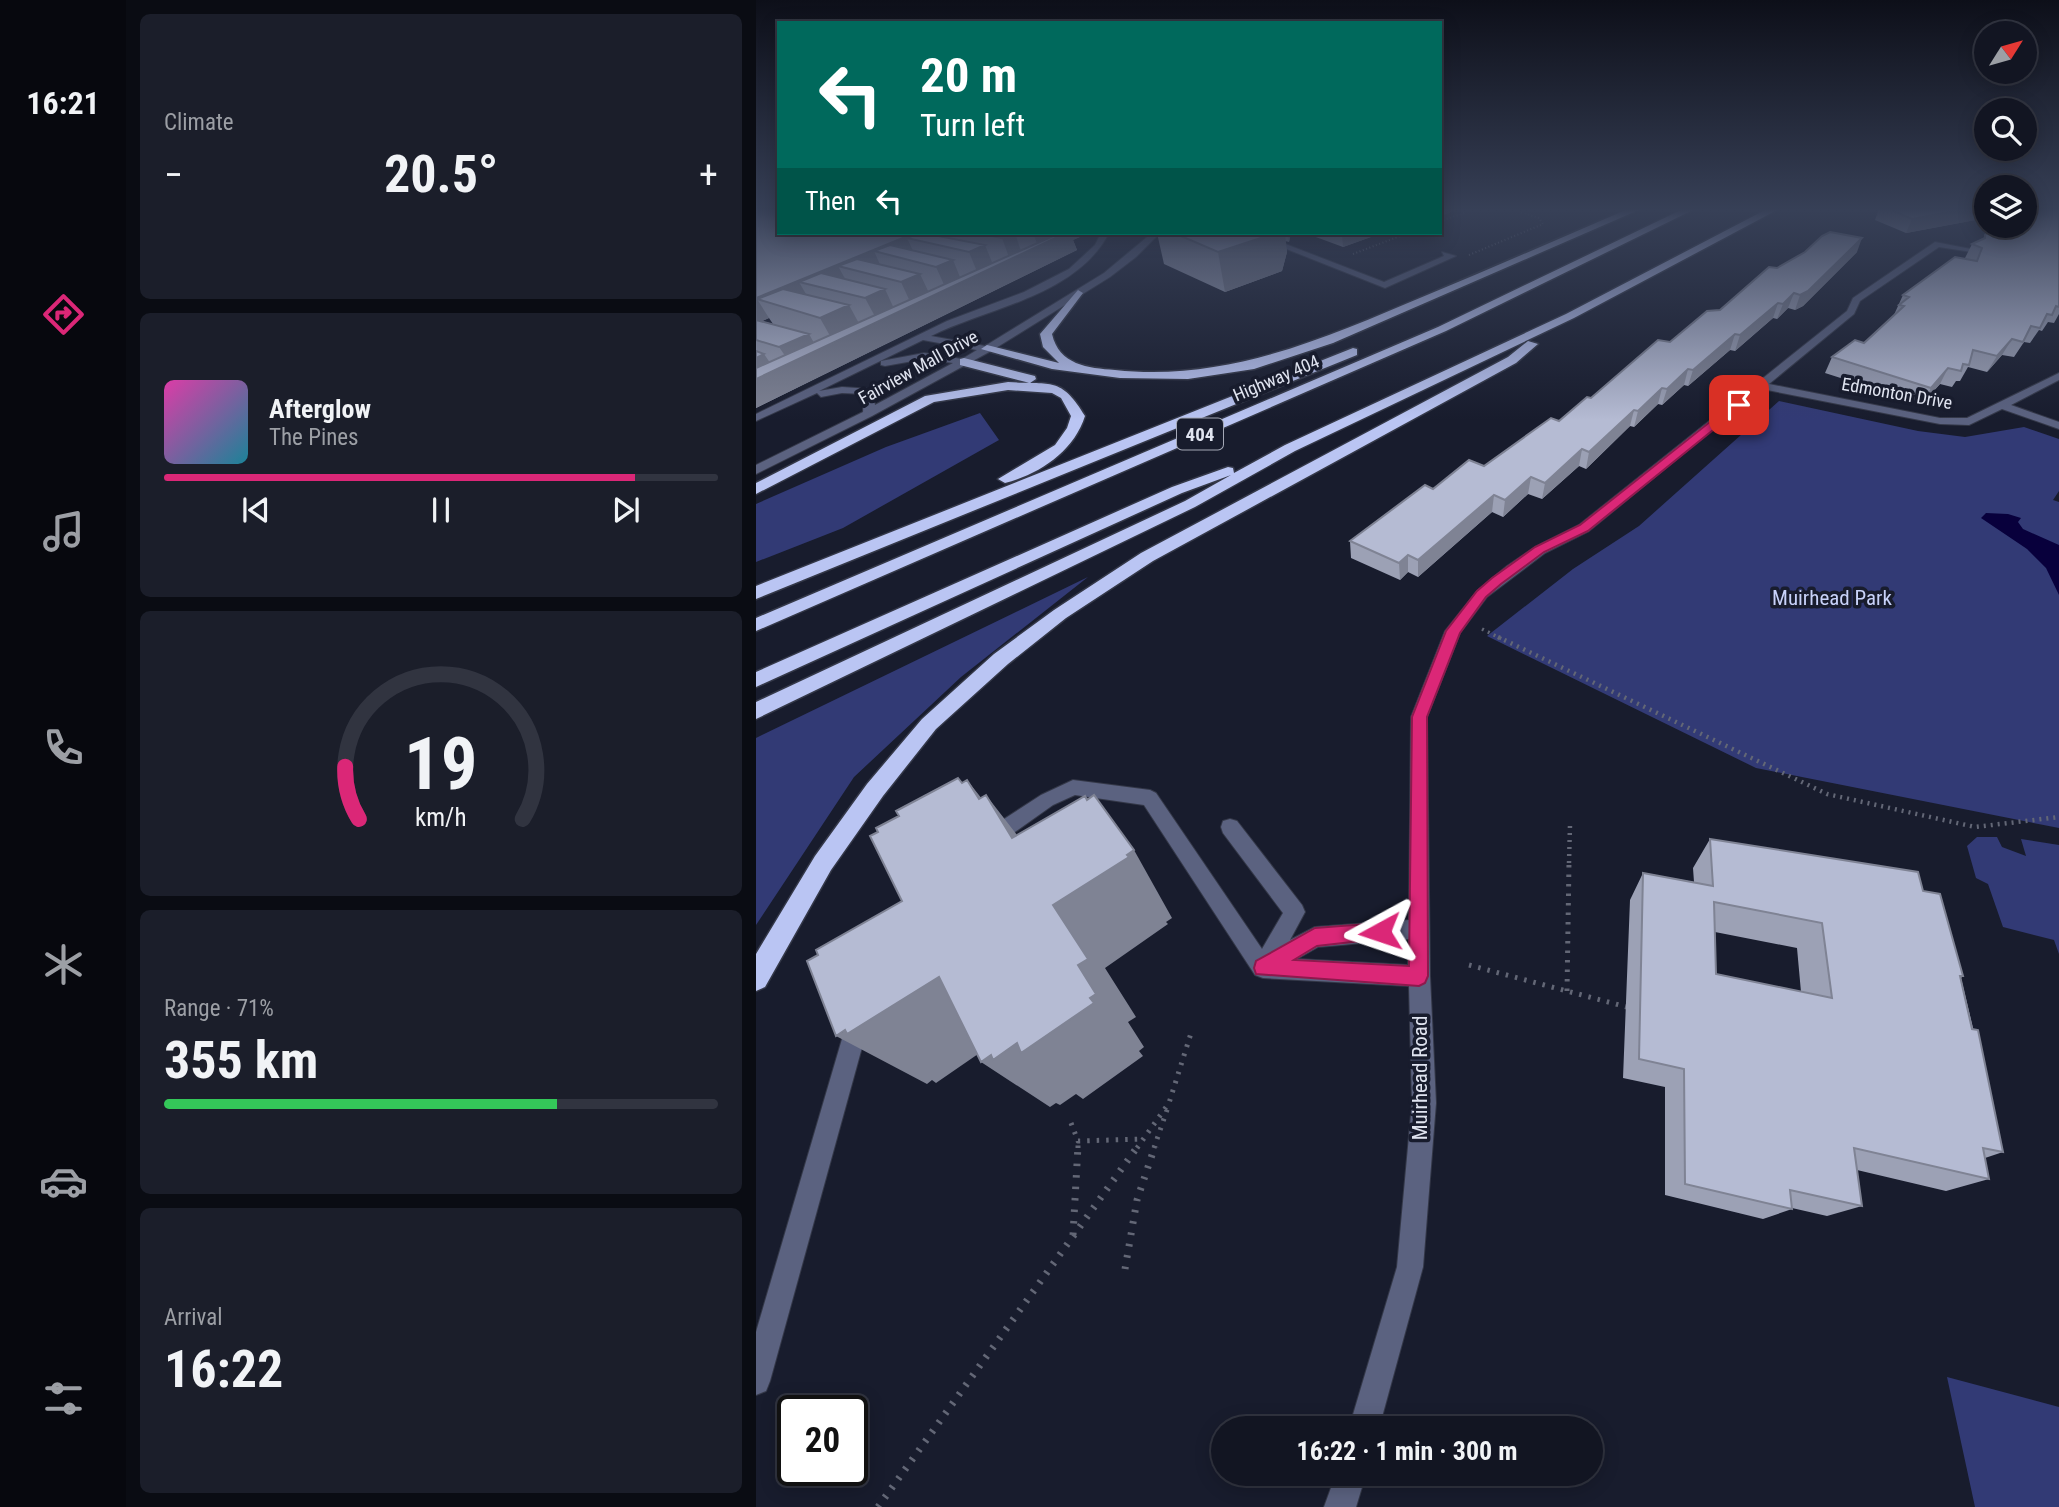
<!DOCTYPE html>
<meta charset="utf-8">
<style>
:root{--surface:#121522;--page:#1b1e2a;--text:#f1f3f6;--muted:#9c9fa5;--line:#313440;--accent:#db2777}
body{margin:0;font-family:"Roboto Condensed",sans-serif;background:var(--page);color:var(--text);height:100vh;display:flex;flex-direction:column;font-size:26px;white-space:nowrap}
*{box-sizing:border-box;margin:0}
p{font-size:23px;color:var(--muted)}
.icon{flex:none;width:38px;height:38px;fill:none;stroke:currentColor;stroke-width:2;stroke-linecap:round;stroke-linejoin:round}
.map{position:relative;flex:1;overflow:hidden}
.details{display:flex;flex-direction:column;gap:14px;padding:14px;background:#0a0c13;width:630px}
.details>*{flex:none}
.hud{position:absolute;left:21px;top:21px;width:665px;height:214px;border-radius:0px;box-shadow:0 4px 18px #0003,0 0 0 2px var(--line);background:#00695c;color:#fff;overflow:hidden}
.needle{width:46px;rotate:53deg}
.tools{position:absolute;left:1218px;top:21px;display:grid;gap:14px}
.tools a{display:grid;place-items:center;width:63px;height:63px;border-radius:50%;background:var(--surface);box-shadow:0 4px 18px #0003,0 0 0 2px var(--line);font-size:35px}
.speed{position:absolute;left:21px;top:1395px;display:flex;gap:14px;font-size:35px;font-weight:700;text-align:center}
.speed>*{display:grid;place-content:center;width:91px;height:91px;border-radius:50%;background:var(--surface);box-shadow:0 4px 18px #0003,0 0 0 2px var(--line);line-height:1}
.speed .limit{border:4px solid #111;border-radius:10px;background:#fff;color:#111}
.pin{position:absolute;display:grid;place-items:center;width:60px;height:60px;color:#fff;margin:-30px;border-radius:14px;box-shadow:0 4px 10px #0006}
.me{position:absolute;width:77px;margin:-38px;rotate:265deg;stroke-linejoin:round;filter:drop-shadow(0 0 5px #0008)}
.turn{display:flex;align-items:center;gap:24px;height:147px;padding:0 28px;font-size:32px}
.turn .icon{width:91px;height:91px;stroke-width:2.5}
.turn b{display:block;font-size:49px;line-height:60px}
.then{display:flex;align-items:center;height:66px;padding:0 28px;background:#0003;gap:14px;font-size:26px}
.big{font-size:52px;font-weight:700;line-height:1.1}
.details .tile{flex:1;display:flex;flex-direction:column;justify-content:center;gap:10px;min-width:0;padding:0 24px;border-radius:10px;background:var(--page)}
.details .dial{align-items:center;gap:0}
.dial svg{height:182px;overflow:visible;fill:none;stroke:var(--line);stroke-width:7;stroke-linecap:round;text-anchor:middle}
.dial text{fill:var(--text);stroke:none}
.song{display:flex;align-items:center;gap:21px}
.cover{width:84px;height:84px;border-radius:10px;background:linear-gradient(135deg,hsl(320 70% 55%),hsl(190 70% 35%))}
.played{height:7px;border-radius:4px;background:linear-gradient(90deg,var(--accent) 85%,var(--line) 85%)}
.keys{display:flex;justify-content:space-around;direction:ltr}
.heat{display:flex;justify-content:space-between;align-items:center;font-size:38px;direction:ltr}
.charge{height:10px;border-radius:5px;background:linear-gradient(90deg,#34c759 71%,var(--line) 0)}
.trip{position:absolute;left:455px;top:1416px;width:392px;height:70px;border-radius:35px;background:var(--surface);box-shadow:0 4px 18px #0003,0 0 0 2px var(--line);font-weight:700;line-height:70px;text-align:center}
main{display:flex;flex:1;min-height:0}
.tab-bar{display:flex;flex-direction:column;width:126px;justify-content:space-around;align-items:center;background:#07080e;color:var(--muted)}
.tab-bar .icon{width:49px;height:49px}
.tab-bar .on{color:var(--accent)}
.tab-bar b{font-size:32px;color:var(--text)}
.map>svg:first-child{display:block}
</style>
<main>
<nav class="tab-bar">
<b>16:21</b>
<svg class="icon on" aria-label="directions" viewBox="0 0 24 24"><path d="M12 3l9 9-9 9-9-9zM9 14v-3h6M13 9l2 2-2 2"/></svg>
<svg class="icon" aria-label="music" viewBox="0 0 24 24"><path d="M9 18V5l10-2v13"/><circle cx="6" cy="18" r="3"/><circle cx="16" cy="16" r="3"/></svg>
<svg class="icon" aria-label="phone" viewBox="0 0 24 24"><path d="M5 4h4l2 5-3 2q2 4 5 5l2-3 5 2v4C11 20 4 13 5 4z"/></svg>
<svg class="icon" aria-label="climate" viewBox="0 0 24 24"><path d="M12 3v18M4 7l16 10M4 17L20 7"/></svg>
<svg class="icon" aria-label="car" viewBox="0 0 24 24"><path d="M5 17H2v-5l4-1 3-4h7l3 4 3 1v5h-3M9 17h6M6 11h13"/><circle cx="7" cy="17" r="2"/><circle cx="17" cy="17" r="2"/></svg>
<svg class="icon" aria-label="filters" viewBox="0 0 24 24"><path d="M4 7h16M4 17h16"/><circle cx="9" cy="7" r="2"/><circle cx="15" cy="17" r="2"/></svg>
</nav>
<section class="details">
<div class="tile"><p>Climate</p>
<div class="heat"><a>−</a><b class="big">20.5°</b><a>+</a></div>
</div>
<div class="tile">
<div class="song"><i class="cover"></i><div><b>Afterglow</b><p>The Pines</p></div></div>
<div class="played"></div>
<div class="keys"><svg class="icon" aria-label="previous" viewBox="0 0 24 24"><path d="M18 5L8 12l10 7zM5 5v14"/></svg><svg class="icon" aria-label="pause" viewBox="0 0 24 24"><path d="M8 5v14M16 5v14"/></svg><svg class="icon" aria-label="next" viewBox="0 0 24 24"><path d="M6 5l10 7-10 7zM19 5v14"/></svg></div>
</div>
<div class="tile dial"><svg viewBox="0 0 100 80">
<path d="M14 69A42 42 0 1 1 86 69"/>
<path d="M14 69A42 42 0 0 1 8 46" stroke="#db2777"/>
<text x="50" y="56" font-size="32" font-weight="700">19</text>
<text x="50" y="72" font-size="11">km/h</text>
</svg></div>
<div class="tile"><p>Range · 71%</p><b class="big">355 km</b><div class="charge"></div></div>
<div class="tile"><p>Arrival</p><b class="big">16:22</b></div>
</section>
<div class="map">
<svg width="1303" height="1507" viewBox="0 0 1303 1507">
<rect width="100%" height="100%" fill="#181c2d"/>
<!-- green -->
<path fill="#323a75" d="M 1023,401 L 1162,431 L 1209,437 L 1268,427 L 1303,439 L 1303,491 L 1297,500 L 1303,502 L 1303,828 L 1000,768 L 731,636 L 817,569 L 883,526 Z
M 224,413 L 243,440 L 87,528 L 0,562 L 0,504 L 130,447 Z
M 332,577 L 205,677 L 98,777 L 0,925 L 0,738 Z
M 1221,837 L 1241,837 L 1246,847 L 1270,856 L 1265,839 L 1303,845 L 1303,954 L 1298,940 L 1247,927 L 1232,884 L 1220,878 L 1211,846 Z
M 1191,1377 L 1303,1407 L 1303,1507 L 1219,1507 Z"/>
<!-- water -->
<path fill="#08003c" d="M 1230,513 L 1252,514 L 1265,518 L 1262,522 L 1267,529 L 1303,545 L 1303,595 L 1290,568 L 1271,549 L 1225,518 Z"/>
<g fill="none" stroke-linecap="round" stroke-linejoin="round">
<!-- minor casing -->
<g stroke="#343848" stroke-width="2">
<path id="minor" d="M 345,233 L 353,233 C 320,296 234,307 175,336 L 229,346 L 348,273 L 396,233 L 404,233 L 380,257 L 354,277 L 235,351 L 116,416 L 0,474 L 0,465 L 107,412 L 108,394 L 86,393 L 65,397 L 61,393 L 0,421 L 0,414 L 191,321 L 268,292 L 313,269 L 339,245 ZM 167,340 L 221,350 L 206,359 L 168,353 L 125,361 L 125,365 L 129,366 L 168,359 L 197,363 L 119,405 L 116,389 L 86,387 L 63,391 Z
M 490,233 L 501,233 L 628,282 L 688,256 L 686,252 L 700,256 L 629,288 Z
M 1179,242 L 1220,250 L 1216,252 L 1183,247 L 1104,301 L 1098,314 L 1013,384 L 1184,418 L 1211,418 L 1303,373 L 1303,380 L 1255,405 L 1303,422 L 1303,429 L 1246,409 L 1213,425 L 1184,424 L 1006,389 L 833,531 L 789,553 L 731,597 L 704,633 L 671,717 L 674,976 L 680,1103 L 667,1267 L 623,1428 L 593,1428 L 641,1267 L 656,1103 L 653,986 L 507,978 L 499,975 L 388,805 L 319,795 L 297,805 L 242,844 L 235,846 L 228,844 L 225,838 L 228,832 L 285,795 L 317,780 L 394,790 L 400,793 L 506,949 L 527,913 L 467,833 L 465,827 L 467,821 L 474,819 L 481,821 L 546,905 L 549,912 L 534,940 L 559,927 L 653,920 L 655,717 L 689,631 L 721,591 L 751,566 L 779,547 L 823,525 L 1091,311 L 1097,298 ZM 653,939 L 652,965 L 541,959 L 562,947 Z
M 102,1011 L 110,1014 L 113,1022 L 14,1381 L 10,1391 L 0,1395 L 0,1332 L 91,1022 L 94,1014 Z
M 580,1474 L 610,1474 L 600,1507 L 568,1507 Z"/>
</g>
<!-- highway casing -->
<g stroke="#343848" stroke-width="3">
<path id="highway" d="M 872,209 L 885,209 L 577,343 L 498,369 L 432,379 L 364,378 L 296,369 L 225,349 L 231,345 L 303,363 L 287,347 L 284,334 L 322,290 L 327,293 L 296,334 C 303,365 332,368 359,370 C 472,382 569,338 671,295 C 738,267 805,238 872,209 Z
M 927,209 L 939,209 L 690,331 L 0,631 L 0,618 L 682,327 Z
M 1011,209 L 1023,209 L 818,318 L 539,451 L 439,507 L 0,719 L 0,702 L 429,501 L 475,475 L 426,493 L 0,687 L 0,672 L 416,487 L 472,467 L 477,468 L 478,473 L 529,445 L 810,314 Z
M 772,341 L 782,344 L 760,363 L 397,561 L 310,618 L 252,664 L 180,729 L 127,796 L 75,870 L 9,987 L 0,991 L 0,954 L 59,856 L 111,784 L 166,719 L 238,654 L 298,610 L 385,553 L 752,357 Z
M 597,348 L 601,349 L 601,355 L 0,599 L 0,586 Z
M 208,358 L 279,376 L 280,379 L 274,383 L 204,365 L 204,359 Z
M 252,382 C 295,385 305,376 329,416 C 318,451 284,474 249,483 L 242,479 L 299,445 L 311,428 L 315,416 L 305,398 L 296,393 L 252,390 L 178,402 L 0,494 L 0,483 L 169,396 Z"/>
</g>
<!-- path-far4 -->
<path stroke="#636776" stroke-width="2" stroke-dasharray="1 2.5" stroke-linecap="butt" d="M 684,221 L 720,209
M 597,254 L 652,233
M 713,255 L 787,224 L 783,218 L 756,209"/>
<!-- path-far3 -->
<path stroke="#636776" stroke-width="3.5" stroke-dasharray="2 4.5" stroke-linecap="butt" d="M 726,629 L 746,639"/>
<!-- path-far2 -->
<path stroke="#636776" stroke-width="4.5" stroke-dasharray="2 5" stroke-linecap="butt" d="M 742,637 L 1071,794 L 1219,827 L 1303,817
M 813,863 L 814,825"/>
<!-- path-far1 -->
<path stroke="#636776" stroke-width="5" stroke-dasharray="2.5 7" stroke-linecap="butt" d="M 713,965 L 871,1007
M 811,991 L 813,862
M 315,1123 L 322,1141 L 387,1139
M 322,1148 L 322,1141
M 381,1148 L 413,1103 L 436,1030
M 398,1148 L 412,1107"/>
<!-- path -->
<path stroke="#636776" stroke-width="7" stroke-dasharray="2.5 9" stroke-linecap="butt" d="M 317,1235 L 322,1146
M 369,1269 L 381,1200 L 399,1146
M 122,1507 L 382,1146"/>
<!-- minor -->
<use href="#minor" fill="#5b6280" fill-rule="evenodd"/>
<!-- highway -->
<use href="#highway" fill="#bac5f3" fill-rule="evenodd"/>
</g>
<!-- wall -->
<path fill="#9ca1b5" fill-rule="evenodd" d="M 0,209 L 23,233 L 325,233 L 326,236 L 317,240 L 321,250 L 0,408 ZM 13,318 L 17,324 L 6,321 Z
M 1123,209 L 1230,209 L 1230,218 L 1150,233 L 1119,220 Z
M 1303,209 L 1303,314 L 1298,323 L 1292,322 L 1286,331 L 1283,330 L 1274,343 L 1268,342 L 1258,357 L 1246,355 L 1231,372 L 1212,367 L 1204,381 L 1200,381 L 1196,387 L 1184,384 L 1166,404 L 1069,373 L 1076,357 L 1108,343 L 1137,317 L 1147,295 L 1212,260 L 1209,258 L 1216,244 L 1227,239 L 1229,235 Z
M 401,233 L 535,233 L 533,242 L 529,241 L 531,252 L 526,271 L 469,292 L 408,264 Z
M 549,233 L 626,233 L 587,247 Z
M 1101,252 L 1047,306 L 1039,310 L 1032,308 L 1021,319 L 1017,318 L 979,351 L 974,350 L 932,386 L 928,385 L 906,405 L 902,404 L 878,427 L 874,426 L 830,469 L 823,466 L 786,499 L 772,494 L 747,517 L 736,512 L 662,577 L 652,572 L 644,580 L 595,558 L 594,541 L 677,489 L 728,466 L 803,421 L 914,342 L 964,310 L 1021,268 Z
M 954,839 L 1167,891 L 1207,976 L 1205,978 L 1247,1152 L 1229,1158 L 1233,1179 L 1190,1191 L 1101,1170 L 1106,1206 L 1071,1216 L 1036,1208 L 1036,1209 L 1007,1219 L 909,1195 L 909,1087 L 867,1078 L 874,900 L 887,873 L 938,882 L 937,868 ZM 959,932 L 1041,948 L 1045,992 L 960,974 Z"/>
<!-- shaded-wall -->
<path fill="#7f8394" d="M 685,209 L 702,209 L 685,216 Z
M 1208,209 L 1230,209 L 1230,218 L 1150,233 L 1156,219 Z
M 159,233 L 185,233 L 189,242 L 151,238 L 159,255 L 118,251 L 126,269 L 82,266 L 92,284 L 43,282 L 54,301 L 1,299 L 13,318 L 0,324 L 0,298 Z
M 259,233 L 266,254 L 282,246 L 277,233 L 295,233 L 297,239 L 310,233 L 325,233 L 326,236 L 317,240 L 321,250 L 0,408 L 0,358 L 8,354 L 19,370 L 34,363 L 23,347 L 53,334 L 62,350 L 78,343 L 64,318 L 93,305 L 106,329 L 122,322 L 109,298 L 129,289 L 140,313 L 156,306 L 145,282 L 164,274 L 175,297 L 190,289 L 180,267 L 197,260 L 206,282 L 222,274 L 213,252 L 229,245 L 238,267 L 254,260 L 246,238 Z
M 520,233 L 529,233 L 531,252 L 526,271 L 469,292 L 462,252 Z
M 532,233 L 535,233 L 533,242 Z
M 586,233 L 626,233 L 587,247 Z
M 1106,238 L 1101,252 L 1047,306 L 1039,310 L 1044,295 Z
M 1038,293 L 1032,308 L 1021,319 L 1027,304 Z
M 1022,303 L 1017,318 L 979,351 L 984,335 Z
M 979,334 L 974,350 L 932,386 L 937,370 Z
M 1256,339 L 1246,355 L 1231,372 L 1241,356 Z
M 1192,368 L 1184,384 L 1166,404 L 1175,388 Z
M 932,369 L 928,385 L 906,405 L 911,389 Z
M 906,388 L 902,404 L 878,427 L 882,411 Z
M 878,410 L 874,426 L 830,469 L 833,452 Z
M 826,449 L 823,466 L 786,499 L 789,483 Z
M 775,477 L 772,494 L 747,517 L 749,500 Z
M 738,495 L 736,512 L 662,577 L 662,560 Z
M 652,555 L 652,572 L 644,580 L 643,563 Z
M 211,780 L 269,853 L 223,799 Z
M 230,795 L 286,867 L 371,855 L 378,850 L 416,918 L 410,922 L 412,924 L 349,968 L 380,1017 L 372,1022 L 388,1047 L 383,1051 L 387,1056 L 327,1099 L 320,1094 L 304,1105 L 300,1103 L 294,1107 L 225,1062 L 235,1055 L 261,1043 L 334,998 L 322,965 L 297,905 Z
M 183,977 L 254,1032 L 180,1083 L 176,1080 L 171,1084 L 80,1036 Z"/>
<!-- building -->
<path fill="#b5bbd3" stroke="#7f8394" stroke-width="2" fill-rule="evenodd" d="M 0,209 L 23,209 L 23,233 L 159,233 L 0,298 Z
M 1133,209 L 1208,209 L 1156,219 Z
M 1269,209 L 1303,209 L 1303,307 L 1300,306 L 1296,315 L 1291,314 L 1284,328 L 1275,326 L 1267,342 L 1256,339 L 1241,356 L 1217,350 L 1213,365 L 1207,364 L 1205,371 L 1192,368 L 1175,388 L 1076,357 L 1099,340 L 1108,343 L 1148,306 L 1143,305 L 1153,297 L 1147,295 L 1199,257 L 1221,261 L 1226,248 L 1216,244 L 1229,238 L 1229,235 L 1241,226 L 1269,226 Z
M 1074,232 L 1106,238 L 1052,291 L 1044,295 L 1038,293 L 1027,304 L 1022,303 L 984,335 L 979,334 L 937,370 L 932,369 L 911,389 L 906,388 L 882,411 L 878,410 L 833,452 L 826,449 L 789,483 L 775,477 L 749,500 L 738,495 L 662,560 L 652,555 L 643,563 L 594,541 L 669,485 L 677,489 L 713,460 L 728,466 L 795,418 L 803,421 L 831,397 L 835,398 L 902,340 L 914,342 L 951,311 L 964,310 L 1013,267 L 1021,268 L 1049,252 L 1066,236 Z
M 164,233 L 167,233 L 229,245 L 213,252 L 151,238 Z
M 220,233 L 258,233 L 246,238 Z
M 304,233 L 310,233 L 0,379 L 0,368 Z
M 418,233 L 520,233 L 462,252 Z
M 134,245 L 197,260 L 180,267 L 118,251 Z
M 101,259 L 164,274 L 145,282 L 82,266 Z
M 65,273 L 129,289 L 109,298 L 43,282 Z
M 27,289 L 93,305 L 64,318 L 1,299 Z
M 0,320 L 53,334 L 23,347 L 0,340 Z
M 0,351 L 8,354 L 0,358 Z
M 202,778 L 206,783 L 211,780 L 223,799 L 230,795 L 256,838 L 329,796 L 331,800 L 338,795 L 378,850 L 371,855 L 373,857 L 297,905 L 332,959 L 322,965 L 340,994 L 334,998 L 338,1003 L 265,1053 L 261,1043 L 237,1060 L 235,1055 L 225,1062 L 183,977 L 91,1034 L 89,1030 L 80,1036 L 51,961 L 62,955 L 60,950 L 146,901 L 114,836 L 122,832 L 120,828 L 143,816 L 140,811 Z
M 954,839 L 1162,872 L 1167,891 L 1184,894 L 1207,976 L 1204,976 L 1216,1029 L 1222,1030 L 1247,1152 L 1227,1148 L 1233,1179 L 1098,1148 L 1106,1206 L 1034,1190 L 1036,1209 L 929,1184 L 928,1069 L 883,1059 L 887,873 L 957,886 ZM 958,902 L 1066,923 L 1076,998 L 960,974 Z"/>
<!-- sky -->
<linearGradient id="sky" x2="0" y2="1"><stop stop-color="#0d0f19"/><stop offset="0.5" stop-color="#374057"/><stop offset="1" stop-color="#374057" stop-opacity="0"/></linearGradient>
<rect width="1303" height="420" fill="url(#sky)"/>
<!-- route -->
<path fill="#db2777" stroke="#8e194d" stroke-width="2" d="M 979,402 L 988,405 L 832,531 L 788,552 L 745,584 L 730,597 L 704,633 L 671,717 L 672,976 L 669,983 L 663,986 L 500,974 L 498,968 L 500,961 L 559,928 L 624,923 L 631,925 L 634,932 L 631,938 L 561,946 L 538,960 L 653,966 L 656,717 L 690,631 L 721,591 L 736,578 L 779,547 L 824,525 Z"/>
<g text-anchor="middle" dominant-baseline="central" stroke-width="7" stroke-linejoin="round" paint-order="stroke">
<!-- far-street labels -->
<g font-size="18" fill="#e0e4f0" stroke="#181c2d">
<text transform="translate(162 367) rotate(-29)">Fairview Mall Drive</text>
<text transform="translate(520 378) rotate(-23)">Highway 404</text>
<text transform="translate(1141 393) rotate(10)">Edmonton Drive</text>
</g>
<!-- shield labels -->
<rect fill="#181c2d" stroke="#a4a8b6" stroke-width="2" x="421" y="418.5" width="46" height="31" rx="5"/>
<g font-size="19" font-weight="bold" fill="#e0e4f0">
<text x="444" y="434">404</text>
</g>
<!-- park labels -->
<g font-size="21" fill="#c8d2f9" stroke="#181c2d">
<text x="1076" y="598">Muirhead Park</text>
</g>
<!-- street labels -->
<g font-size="21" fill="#e0e4f0" stroke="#181c2d">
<text transform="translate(664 1078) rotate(-90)">Muirhead Road</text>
</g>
</g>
</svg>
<div class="tools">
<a><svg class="needle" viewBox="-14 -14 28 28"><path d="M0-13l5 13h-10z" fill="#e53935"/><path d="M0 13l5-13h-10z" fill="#9c9fa5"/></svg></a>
<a><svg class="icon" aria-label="search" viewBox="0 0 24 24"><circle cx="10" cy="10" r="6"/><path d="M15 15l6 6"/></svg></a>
<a><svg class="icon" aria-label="layers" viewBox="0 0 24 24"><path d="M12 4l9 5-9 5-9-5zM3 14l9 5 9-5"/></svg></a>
</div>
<div class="speed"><div class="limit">20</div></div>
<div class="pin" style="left:983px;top:405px;background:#d93025"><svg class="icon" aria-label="arrive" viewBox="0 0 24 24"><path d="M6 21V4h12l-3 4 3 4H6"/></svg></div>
<svg class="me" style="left:624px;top:932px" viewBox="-20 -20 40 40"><path d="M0-17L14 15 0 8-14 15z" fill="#db2777" stroke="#fff" stroke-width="4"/></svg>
<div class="trip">16:22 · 1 min · 300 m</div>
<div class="hud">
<div class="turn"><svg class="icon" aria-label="left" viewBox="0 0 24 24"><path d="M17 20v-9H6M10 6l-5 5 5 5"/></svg><div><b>20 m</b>Turn left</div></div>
<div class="then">Then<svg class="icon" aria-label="left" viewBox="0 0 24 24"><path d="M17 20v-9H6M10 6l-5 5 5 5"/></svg></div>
</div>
</div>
</main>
